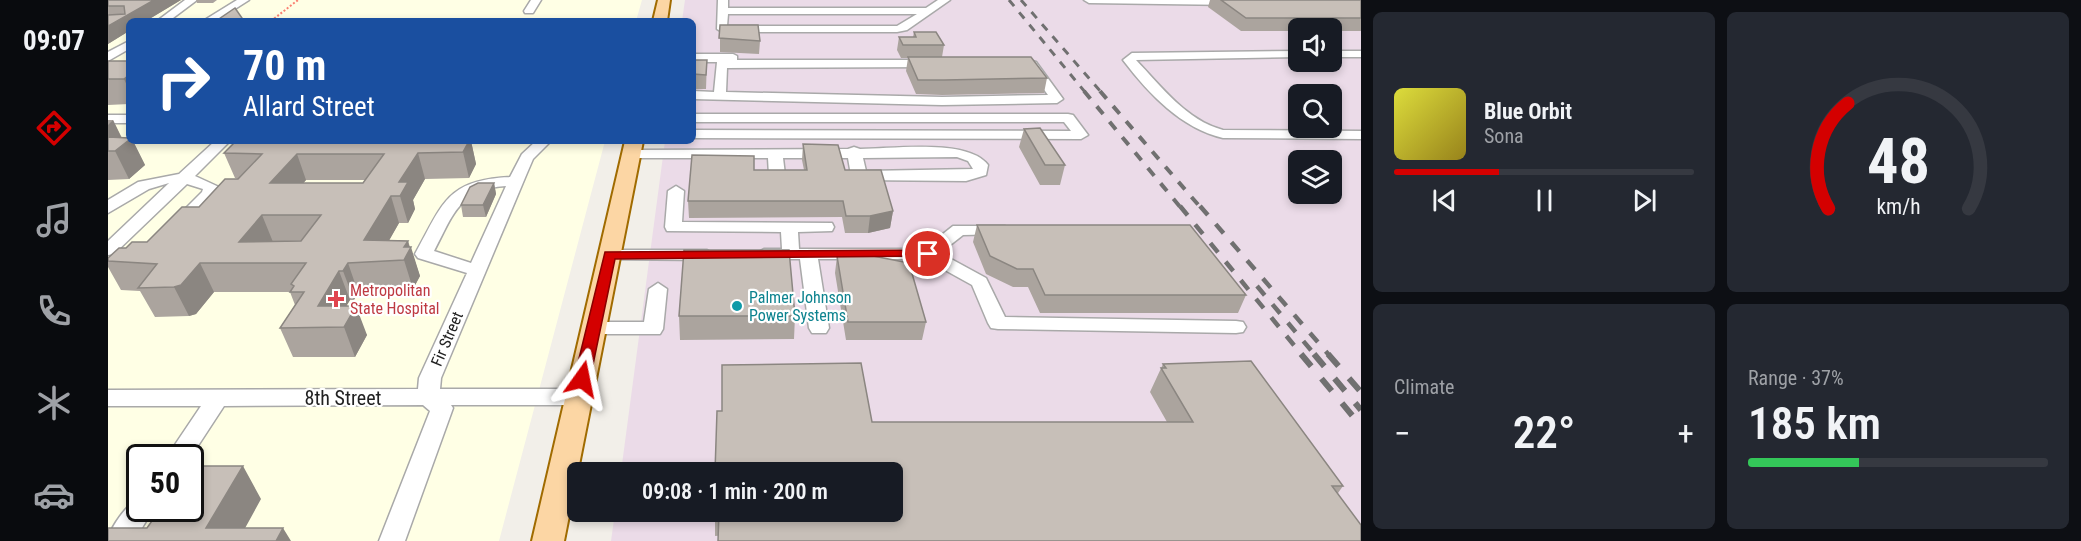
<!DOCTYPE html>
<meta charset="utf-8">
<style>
:root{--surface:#171b24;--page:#242831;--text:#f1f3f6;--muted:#9ea1a6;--line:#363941;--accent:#d40000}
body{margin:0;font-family:"Roboto Condensed",sans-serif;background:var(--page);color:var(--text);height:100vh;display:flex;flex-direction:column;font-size:22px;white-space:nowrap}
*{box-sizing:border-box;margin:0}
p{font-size:20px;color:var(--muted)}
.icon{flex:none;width:33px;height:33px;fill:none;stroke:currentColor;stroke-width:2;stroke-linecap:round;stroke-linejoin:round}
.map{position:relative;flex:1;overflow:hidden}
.sheet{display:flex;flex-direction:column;gap:12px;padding:12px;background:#0d0f14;width:720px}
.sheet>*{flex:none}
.hud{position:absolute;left:18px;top:18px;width:570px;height:126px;border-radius:9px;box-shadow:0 3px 9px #0003;background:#1a4fa0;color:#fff;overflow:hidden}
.tools{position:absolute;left:1180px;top:18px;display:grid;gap:12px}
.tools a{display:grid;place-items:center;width:54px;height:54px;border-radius:9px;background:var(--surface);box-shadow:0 3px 9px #0003;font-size:30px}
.speed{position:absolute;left:18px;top:444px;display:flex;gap:12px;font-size:30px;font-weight:700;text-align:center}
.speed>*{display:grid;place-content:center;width:78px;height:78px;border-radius:50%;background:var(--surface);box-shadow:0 3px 9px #0003;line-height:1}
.speed .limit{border:3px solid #111;border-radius:9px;background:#fff;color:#111}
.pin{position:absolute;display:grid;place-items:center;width:51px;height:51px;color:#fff;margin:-26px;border:3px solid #fff;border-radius:50%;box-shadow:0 2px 6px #0007}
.me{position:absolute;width:66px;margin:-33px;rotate:12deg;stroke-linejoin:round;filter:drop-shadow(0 0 4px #0008)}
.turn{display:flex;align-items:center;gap:21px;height:126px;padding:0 18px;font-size:27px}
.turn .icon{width:78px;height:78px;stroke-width:2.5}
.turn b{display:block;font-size:42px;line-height:51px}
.big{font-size:45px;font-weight:600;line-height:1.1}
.sheet .widget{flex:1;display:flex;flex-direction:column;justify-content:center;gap:9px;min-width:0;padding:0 21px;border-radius:9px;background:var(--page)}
.sheet .dial{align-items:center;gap:0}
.dial svg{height:156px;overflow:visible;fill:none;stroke:var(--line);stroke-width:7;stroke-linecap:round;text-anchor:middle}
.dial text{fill:var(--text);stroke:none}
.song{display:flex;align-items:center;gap:18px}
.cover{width:72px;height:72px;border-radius:9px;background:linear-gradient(135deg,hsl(60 70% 55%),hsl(50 70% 35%))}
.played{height:6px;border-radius:3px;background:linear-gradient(90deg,var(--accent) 35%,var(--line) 35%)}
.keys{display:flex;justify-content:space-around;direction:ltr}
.heat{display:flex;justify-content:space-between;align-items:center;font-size:33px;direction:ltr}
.charge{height:9px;border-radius:4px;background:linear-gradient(90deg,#34c759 37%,var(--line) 0)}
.sheet .tiles{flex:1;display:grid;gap:12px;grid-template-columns:repeat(2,1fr)}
.trip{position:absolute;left:459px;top:462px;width:336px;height:60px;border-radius:9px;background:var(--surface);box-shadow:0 3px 9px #0003;font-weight:600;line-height:60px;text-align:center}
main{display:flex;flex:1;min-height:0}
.tab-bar{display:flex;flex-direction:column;width:108px;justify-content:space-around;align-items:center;background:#090b0e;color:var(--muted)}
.tab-bar .icon{width:42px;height:42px}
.tab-bar .current{color:var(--accent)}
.tab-bar b{font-size:27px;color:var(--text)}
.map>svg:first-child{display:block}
</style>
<main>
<nav class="tab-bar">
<b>09:07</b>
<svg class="icon current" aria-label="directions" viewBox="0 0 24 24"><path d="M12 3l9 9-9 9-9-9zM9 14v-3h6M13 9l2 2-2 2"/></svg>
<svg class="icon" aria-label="music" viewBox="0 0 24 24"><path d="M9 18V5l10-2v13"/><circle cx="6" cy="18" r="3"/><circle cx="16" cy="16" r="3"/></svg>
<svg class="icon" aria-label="phone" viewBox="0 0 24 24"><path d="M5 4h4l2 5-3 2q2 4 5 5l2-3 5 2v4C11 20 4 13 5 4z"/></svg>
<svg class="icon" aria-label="climate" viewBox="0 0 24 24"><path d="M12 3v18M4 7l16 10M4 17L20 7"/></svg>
<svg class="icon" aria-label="car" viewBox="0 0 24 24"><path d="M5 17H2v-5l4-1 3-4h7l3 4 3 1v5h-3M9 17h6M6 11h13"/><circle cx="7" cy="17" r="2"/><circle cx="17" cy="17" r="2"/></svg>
</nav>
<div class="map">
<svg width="1253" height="541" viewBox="0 0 1253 541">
<rect width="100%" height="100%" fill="#f2efe9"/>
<!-- industrial -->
<path fill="#ebdbe8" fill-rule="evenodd" d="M 577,0 L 1253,0 L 1253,541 L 503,541 L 507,512 L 784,512 L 784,472 L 513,472 L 557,141 L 585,141 L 585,21 L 574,21 ZM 1191,28 L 1224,28 L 1224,62 L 1191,62 ZM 1191,94 L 1224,94 L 1224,128 L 1191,128 ZM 1191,160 L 1224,160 L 1224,194 L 1191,194 Z"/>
<!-- education -->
<path fill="#ffffe5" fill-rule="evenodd" d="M 0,0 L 534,0 L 528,21 L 21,21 L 21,141 L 497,141 L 391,541 L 0,541 ZM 32,458 L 82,458 L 82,508 L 32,508 Z"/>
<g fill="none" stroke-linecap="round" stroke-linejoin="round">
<!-- minor casing -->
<g stroke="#a9a9a9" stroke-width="3">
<path id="minor" d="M 77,0 L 89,0 L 61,21 L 49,21 Z
M 129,0 L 141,0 L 108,21 L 95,21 Z
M 423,0 L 433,0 L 425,13 L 417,13 L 416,11 Z
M 610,0 L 620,0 L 620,8 L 818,8 L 830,0 L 842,0 L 799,30 L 789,32 L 614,32 L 609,29 ZM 620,14 L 809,14 L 789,26 L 619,26 Z
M 976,0 L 1130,0 L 1131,2 L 1126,5 L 981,3 Z
M 21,41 L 21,49 L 0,61 L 0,52 Z
M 1191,51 L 1191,57 L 1028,60 C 1054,87 1078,120 1115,130 L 1253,131 L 1253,139 L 1115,138 C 1073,128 1041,94 1015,60 L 1024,53 Z
M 1224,51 L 1253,51 L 1253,57 L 1224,57 Z
M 585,54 L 625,54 L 629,56 L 629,60 L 824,60 L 830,64 L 828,67 L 619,68 L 618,92 L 834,97 L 940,95 L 918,65 L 924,61 L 928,62 L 955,99 L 949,103 L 834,105 L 585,99 L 585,91 L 606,92 L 609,62 L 585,62 Z
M 585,114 L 960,114 L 965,115 L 980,135 L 973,139 L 585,138 L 585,130 L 963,131 L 956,122 L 585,122 Z
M 0,115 L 21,115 L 21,123 L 0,123 Z
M 107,141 L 122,141 L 87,176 L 111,187 L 108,196 L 78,228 L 66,228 L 64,224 L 66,220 L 94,192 L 95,189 L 79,184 L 6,254 L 0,255 L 0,241 L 61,183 L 41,189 L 0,213 L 0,200 L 30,182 L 71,174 Z
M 428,141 L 443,141 L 425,159 L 419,173 L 333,378 L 332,389 L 470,389 L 478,391 L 481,397 L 478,403 L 470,405 L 343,405 L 345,408 L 297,541 L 271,541 L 322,411 L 315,405 L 116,406 L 82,458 L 58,458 L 93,406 L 0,406 L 0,390 L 310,389 L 311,378 L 359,273 L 310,258 L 307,254 C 335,204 338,180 402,177 L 414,154 ZM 398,186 L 363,263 L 326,251 C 345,215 351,189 398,186 Z
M 746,147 L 752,149 C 784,149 860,138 880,165 L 878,175 L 858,181 L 751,180 L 743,175 L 740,158 L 675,158 L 677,175 L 669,180 L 661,175 L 660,158 L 524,158 L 517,154 L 524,150 L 740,149 ZM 849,157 L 860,161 L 865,169 L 758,171 L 755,158 Z
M 568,186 L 576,191 L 574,222 L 724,223 L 726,227 L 724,231 L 690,232 L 691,249 L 816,249 L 845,226 L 897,226 L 899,230 L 897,234 L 855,235 L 832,253 L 878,278 L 897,317 L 1128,321 L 1135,322 L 1138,327 L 1135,332 L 1128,333 L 890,329 L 883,328 L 880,323 L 864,285 L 817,259 L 710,259 L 721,328 L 718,333 L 704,333 L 701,328 L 692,259 L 656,259 L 647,254 L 656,249 L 674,249 L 673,232 L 559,231 L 557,227 L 560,191 Z
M 501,250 L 599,250 L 608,255 L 599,260 L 495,259 L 492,255 Z
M 550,283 L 559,289 L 555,329 L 552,334 L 478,334 L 475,329 L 478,324 L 485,322 L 536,322 L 541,289 Z
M 32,498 L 32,508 L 46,508 L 26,541 L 0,541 C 1,529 20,502 32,498 Z"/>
</g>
<!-- major casing -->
<g stroke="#a06b00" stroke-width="4">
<path id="major" d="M 550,0 L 562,0 L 559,21 L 545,21 Z
M 517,141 L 535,141 L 456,541 L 424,541 Z"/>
</g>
<!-- path -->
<path stroke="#fa8072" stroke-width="2" stroke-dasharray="2 2" stroke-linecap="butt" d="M 163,21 L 190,0"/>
<!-- minor -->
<use href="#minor" fill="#fff" fill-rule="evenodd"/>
<!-- major -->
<use href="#major" fill="#fcd6a4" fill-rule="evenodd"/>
<!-- rail-far3 -->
<path stroke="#707070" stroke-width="3" stroke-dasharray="8 8" stroke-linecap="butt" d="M 901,0 L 977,92
M 913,0 L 993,92"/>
<!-- rail-far2 -->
<path stroke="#707070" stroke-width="4" stroke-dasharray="10 10" stroke-linecap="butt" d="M 976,91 L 1073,208
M 992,91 L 1093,208"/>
<!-- rail-far1 -->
<path stroke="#707070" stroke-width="4.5" stroke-dasharray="12 12" stroke-linecap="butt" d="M 1072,206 L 1194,355
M 1092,206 L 1221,355
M 1149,286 L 1207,355"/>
<!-- rail -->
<path stroke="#707070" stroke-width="6" stroke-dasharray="16 16" stroke-linecap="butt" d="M 1193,354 L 1253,426
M 1206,354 L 1253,410
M 1220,354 L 1253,392"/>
</g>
<!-- wall -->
<path fill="#aba49e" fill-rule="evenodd" d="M 0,0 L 73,0 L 38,21 L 21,21 L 21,31 L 0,44 Z
M 88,0 L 109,0 L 105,3 L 89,3 Z
M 1102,0 L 1253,0 L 1253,31 L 1224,31 L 1224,28 L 1191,28 L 1191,31 L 1133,31 L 1100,7 Z
M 612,25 L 652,41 L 651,54 L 612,52 Z
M 806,32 L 836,45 L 834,57 L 939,78 L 936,93 L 834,95 L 808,94 L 798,71 L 800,58 L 793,58 L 789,50 L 791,37 L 805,37 Z
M 585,60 L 599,60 L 598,89 L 585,89 Z
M 0,61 L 21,61 L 21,104 L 0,105 Z
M 0,120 L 5,120 L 14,138 L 21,141 L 25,141 L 37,165 L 21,179 L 0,180 Z
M 916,129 L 957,165 L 952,185 L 932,185 L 911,147 Z
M 363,141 L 368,164 L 361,178 L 317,179 L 305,200 L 307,209 L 300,223 L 291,223 L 281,240 L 300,241 L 312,276 L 305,289 L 250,292 L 246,300 L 242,300 L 238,306 L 259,335 L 247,357 L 185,357 L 172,328 L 187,305 L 182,292 L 106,292 L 88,314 L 81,316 L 47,317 L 32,291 L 13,290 L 0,267 L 0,258 L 18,248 L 39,242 L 91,207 L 130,179 L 127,178 L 116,153 ZM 198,180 L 257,180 L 255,183 L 195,183 Z
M 695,144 L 737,170 L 785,211 L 782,228 L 760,233 L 737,233 L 734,217 L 581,218 L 580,201 L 646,170 L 696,170 L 694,160 Z
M 386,183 L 388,194 L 378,217 L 355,217 L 353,205 Z
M 869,225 L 1138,295 L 1130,313 L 932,313 L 920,287 L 905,287 L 878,274 L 865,242 Z
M 729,256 L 818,322 L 814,340 L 738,340 L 727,273 Z
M 571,316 L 687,316 L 686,339 L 572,340 Z
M 1055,364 L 1235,486 L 1230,493 L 607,536 L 607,512 L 764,422 L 1059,422 L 1042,392 Z"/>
<!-- shaded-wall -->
<path fill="#8b8681" d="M 46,0 L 73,0 L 38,21 L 21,21 L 21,31 L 0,44 L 0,26 Z
M 21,75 L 21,90 L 16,79 Z
M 5,120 L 16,143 L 21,140 L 21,141 L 25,141 L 37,165 L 21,179 L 7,151 L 0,151 L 0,125 Z
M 361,141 L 363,141 L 368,164 L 361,178 L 355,152 Z
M 310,153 L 317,179 L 305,200 L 307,209 L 300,223 L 292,196 L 291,182 Z
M 189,154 L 198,180 L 173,210 L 162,183 Z
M 386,183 L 388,194 L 378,217 L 375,205 Z
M 283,196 L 291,223 L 269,262 L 256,240 Z
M 785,211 L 782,228 L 760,233 L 762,216 Z
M 154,215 L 165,242 L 131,242 Z
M 300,241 L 302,250 L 303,247 L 312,276 L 305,289 L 296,260 L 296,247 Z
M 92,263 L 106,292 L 88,314 L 81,316 L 66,287 Z
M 240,263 L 250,292 L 246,300 L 235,271 Z
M 231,271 L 242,300 L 226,327 L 210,306 Z
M 248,306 L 259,335 L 247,357 L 236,327 Z
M 135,466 L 153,499 L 130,541 L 98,528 Z
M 175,528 L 183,541 L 168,541 Z"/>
<!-- building -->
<path fill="#c7bfb8" stroke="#8b8681" stroke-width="1.5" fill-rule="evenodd" d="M 0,0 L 46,0 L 0,26 L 0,15 L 17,14 L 16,6 L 0,6 Z
M 1113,0 L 1253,0 L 1253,18 L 1138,18 Z
M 127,8 L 134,18 L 129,21 L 108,21 Z
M 612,25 L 650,25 L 652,41 L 611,38 Z
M 806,32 L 828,32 L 836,45 L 795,45 L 791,37 L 808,37 Z
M 800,57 L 923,57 L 939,78 L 836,80 L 810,80 Z
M 585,60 L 599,60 L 598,75 L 585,74 Z
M 0,61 L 21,61 L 21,75 L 16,79 L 0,79 Z
M 932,128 L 957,165 L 937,165 L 916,129 Z
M 0,137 L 21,138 L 21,140 L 7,151 L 0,151 Z
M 128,141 L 361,141 L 355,152 L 310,153 L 291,182 L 300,182 L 292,196 L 283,196 L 256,240 L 300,241 L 296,247 L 303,247 L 296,260 L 240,263 L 235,271 L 231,271 L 210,306 L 248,306 L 236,327 L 172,328 L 196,292 L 182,292 L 186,286 L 183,284 L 198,263 L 92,263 L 73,285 L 66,287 L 30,288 L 49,264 L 0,261 L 0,258 L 11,248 L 18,248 L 24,242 L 39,242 L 74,207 L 91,207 L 117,179 L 130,179 L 154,154 L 116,153 ZM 189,154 L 276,154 L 255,183 L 162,183 ZM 154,215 L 213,215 L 193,241 L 131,242 Z
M 695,144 L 730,145 L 737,170 L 773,170 L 785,211 L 762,216 L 738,216 L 735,201 L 580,201 L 584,155 L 646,156 L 646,170 L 699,170 Z
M 370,183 L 386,183 L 375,205 L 353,205 L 362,187 Z
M 869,225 L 1082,225 L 1138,295 L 937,295 L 925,269 L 909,269 L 882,256 Z
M 576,250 L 681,250 L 687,316 L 571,316 Z
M 729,256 L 765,256 L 801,263 L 818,322 L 740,322 Z
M 1143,361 L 1235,486 L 1224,486 L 1253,525 L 1253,541 L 610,541 L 611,512 L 607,512 L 784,512 L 784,472 L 607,472 L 609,411 L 614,411 L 614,365 L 753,363 L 764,422 L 1085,422 L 1053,368 L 1058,368 L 1055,364 Z
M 93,466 L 135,466 L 98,528 L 175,528 L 168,541 L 0,541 L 0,528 L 39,528 L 53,508 L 82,508 L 82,481 Z"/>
<!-- route -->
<path fill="#d40000" stroke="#8a0000" stroke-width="1.5" d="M 820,250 L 825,251 L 825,256 L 507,259 L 482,379 L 474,385 L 466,379 L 497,252 Z"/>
<!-- markers -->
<path fill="#e0444e" stroke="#fff" stroke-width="2" d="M225 290h6v6h6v6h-6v6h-6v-6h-6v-6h6z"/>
<circle fill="#0f9aa8" stroke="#fff" stroke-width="2" cx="629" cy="306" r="6"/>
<g text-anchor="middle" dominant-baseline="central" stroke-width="4.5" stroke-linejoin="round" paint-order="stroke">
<!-- health labels -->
<g font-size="16" fill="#be3a42" stroke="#fff" text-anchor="start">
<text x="242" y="290">Metropolitan<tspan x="242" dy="18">State Hospital</tspan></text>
</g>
<!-- culture labels -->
<g font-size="16" fill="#0d838f" stroke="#fff" text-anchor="start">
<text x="641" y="297">Palmer Johnson<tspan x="641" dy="18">Power Systems</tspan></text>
</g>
<!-- street labels -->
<g font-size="16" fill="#222" stroke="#fff">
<text transform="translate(339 339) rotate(-67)">Fir Street</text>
</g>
<!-- near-street labels -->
<g font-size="20" fill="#222" stroke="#fff">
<text x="235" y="398">8th Street</text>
</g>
</g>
</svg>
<div class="tools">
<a><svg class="icon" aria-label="sound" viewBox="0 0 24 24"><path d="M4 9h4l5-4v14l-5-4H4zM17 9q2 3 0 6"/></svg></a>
<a><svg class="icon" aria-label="search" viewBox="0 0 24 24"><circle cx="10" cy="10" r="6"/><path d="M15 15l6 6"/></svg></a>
<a><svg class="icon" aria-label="layers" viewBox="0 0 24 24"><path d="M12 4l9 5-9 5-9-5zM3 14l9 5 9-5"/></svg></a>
</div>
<div class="speed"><div class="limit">50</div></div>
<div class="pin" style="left:820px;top:254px;background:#d93025"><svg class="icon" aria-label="arrive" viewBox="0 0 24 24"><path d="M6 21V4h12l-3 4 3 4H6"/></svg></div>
<svg class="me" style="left:474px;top:379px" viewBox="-20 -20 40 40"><path d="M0-17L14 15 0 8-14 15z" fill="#d40000" stroke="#fff" stroke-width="4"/></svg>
<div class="trip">09:08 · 1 min · 200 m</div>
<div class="hud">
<div class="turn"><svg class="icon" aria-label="right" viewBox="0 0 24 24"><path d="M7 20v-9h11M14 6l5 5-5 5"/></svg><div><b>70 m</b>Allard Street</div></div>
</div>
</div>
<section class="sheet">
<div class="tiles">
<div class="widget">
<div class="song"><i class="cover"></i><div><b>Blue Orbit</b><p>Sona</p></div></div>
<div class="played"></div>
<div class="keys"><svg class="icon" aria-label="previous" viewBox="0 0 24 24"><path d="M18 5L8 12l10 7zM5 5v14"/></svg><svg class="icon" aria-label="pause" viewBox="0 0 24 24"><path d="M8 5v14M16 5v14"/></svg><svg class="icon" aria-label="next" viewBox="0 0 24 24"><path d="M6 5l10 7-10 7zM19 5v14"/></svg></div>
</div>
<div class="widget dial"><svg viewBox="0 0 100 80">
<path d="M14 69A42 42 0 1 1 86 69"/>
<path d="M14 69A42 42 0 0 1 24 15" stroke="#d40000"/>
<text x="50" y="56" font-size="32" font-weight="700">48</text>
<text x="50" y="72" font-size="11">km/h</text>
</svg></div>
<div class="widget"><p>Climate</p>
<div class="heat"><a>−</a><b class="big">22°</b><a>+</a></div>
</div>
<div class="widget"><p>Range · 37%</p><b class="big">185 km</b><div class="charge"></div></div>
</div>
</section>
</main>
